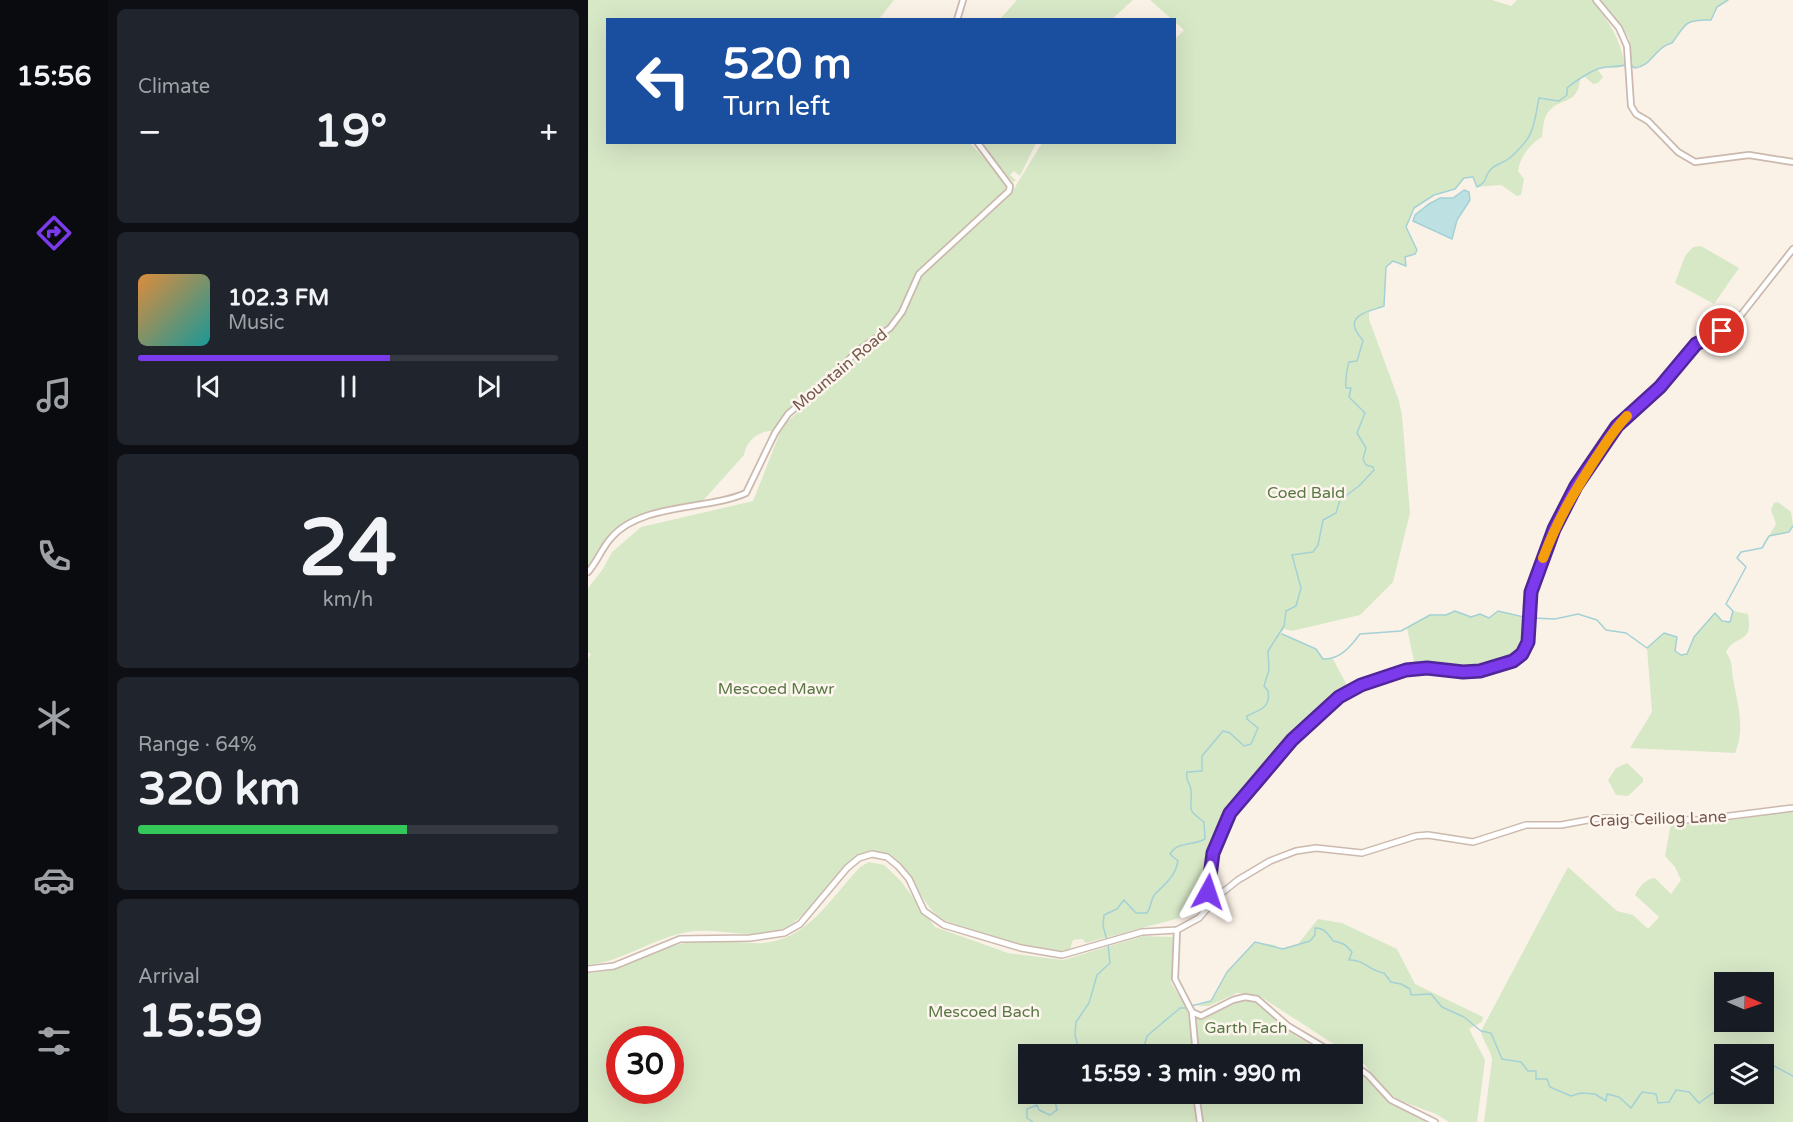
<!DOCTYPE html>
<meta charset="utf-8">
<style>
:root{--surface:#171b24;--page:#20242c;--text:#f1f3f6;--muted:#9ea1a6;--line:#363941;--accent:#7c3aed}
body{margin:0;font-family:"Varela Round",sans-serif;background:var(--page);color:var(--text);height:100vh;display:flex;flex-direction:column;font-size:22px;white-space:nowrap}
*{box-sizing:border-box;margin:0}
p{font-size:20px;color:var(--muted)}
.icon{flex:none;width:33px;height:33px;fill:none;stroke:currentColor;stroke-width:2;stroke-linecap:round;stroke-linejoin:round}
.map{position:relative;flex:1;overflow:hidden}
.drawer{display:flex;flex-direction:column;gap:9px;padding:9px;background:#0d0f14;width:480px}
.drawer>*{flex:none}
.banner{position:absolute;left:18px;top:18px;width:570px;height:126px;border-radius:0px;box-shadow:0 6px 24px #0002;background:#1a4fa0;color:#fff;overflow:hidden}
.needle{width:39px;rotate:92deg}
.tools{position:absolute;left:1126px;top:972px;display:grid;gap:12px}
.tools a{display:grid;place-items:center;width:60px;height:60px;border-radius:0px;background:var(--surface);box-shadow:0 6px 24px #0002;font-size:30px}
.speed{position:absolute;left:18px;top:1026px;display:flex;gap:12px;font-size:30px;font-weight:700;text-align:center}
.speed>*{display:grid;place-content:center;width:78px;height:78px;border-radius:50%;background:var(--surface);box-shadow:0 6px 24px #0002;line-height:1}
.speed .limit{border:9px solid #d22;background:#fff;color:#111}
.pin{position:absolute;display:grid;place-items:center;width:51px;height:51px;color:#fff;margin:-26px;border:3px solid #fff;border-radius:50%;box-shadow:0 2px 6px #0007}
.me{position:absolute;width:66px;margin:-33px;rotate:5deg;stroke-linejoin:round;filter:drop-shadow(0 0 4px #0008)}
.turn{display:flex;align-items:center;gap:21px;height:126px;padding:0 18px;font-size:27px}
.turn .icon{width:78px;height:78px;stroke-width:2.5}
.turn b{display:block;font-size:42px;line-height:51px}
.big{font-size:45px;font-weight:800;line-height:1.1}
.drawer .tile{flex:1;display:flex;flex-direction:column;justify-content:center;gap:9px;min-width:0;padding:0 21px;border-radius:9px;background:var(--page)}
.drawer .dial{align-items:center;gap:0}
.dial b{font-size:78px;line-height:1}
.song{display:flex;align-items:center;gap:18px}
.cover{width:72px;height:72px;border-radius:9px;background:linear-gradient(135deg,hsl(30 70% 55%),hsl(180 70% 35%))}
.played{height:6px;border-radius:3px;background:linear-gradient(90deg,var(--accent) 60%,var(--line) 60%)}
.keys{display:flex;justify-content:space-around;direction:ltr}
.heat{display:flex;justify-content:space-between;align-items:center;font-size:33px;direction:ltr}
.charge{height:9px;border-radius:4px;background:linear-gradient(90deg,#34c759 64%,var(--line) 0)}
.trip{position:absolute;left:430px;top:1044px;width:345px;height:60px;border-radius:0px;background:var(--surface);box-shadow:0 6px 24px #0002;font-weight:800;line-height:60px;text-align:center}
main{display:flex;flex:1;min-height:0}
.menu{display:flex;flex-direction:column;width:108px;justify-content:space-around;align-items:center;background:#090b0e;color:var(--muted)}
.menu .icon{width:42px;height:42px}
.menu .on{color:var(--accent)}
.menu b{font-size:27px;color:var(--text)}
.map>svg:first-child{display:block}
</style>
<main>
<nav class="menu">
<b>15:56</b>
<svg class="icon on" aria-label="directions" viewBox="0 0 24 24"><path d="M12 3l9 9-9 9-9-9zM9 14v-3h6M13 9l2 2-2 2"/></svg>
<svg class="icon" aria-label="music" viewBox="0 0 24 24"><path d="M9 18V5l10-2v13"/><circle cx="6" cy="18" r="3"/><circle cx="16" cy="16" r="3"/></svg>
<svg class="icon" aria-label="phone" viewBox="0 0 24 24"><path d="M5 4h4l2 5-3 2q2 4 5 5l2-3 5 2v4C11 20 4 13 5 4z"/></svg>
<svg class="icon" aria-label="climate" viewBox="0 0 24 24"><path d="M12 3v18M4 7l16 10M4 17L20 7"/></svg>
<svg class="icon" aria-label="car" viewBox="0 0 24 24"><path d="M5 17H2v-5l4-1 3-4h7l3 4 3 1v5h-3M9 17h6M6 11h13"/><circle cx="7" cy="17" r="2"/><circle cx="17" cy="17" r="2"/></svg>
<svg class="icon" aria-label="filters" viewBox="0 0 24 24"><path d="M4 7h16M4 17h16"/><circle cx="9" cy="7" r="2"/><circle cx="15" cy="17" r="2"/></svg>
</nav>
<section class="drawer">
<div class="tile"><p>Climate</p>
<div class="heat"><a>−</a><b class="big">19°</b><a>+</a></div>
</div>
<div class="tile">
<div class="song"><i class="cover"></i><div><b>102.3 FM</b><p>Music</p></div></div>
<div class="played"></div>
<div class="keys"><svg class="icon" aria-label="previous" viewBox="0 0 24 24"><path d="M18 5L8 12l10 7zM5 5v14"/></svg><svg class="icon" aria-label="pause" viewBox="0 0 24 24"><path d="M8 5v14M16 5v14"/></svg><svg class="icon" aria-label="next" viewBox="0 0 24 24"><path d="M6 5l10 7-10 7zM19 5v14"/></svg></div>
</div>
<div class="tile dial"><b>24</b><p>km/h</p></div>
<div class="tile"><p>Range · 64%</p><b class="big">320 km</b><div class="charge"></div></div>
<div class="tile"><p>Arrival</p><b class="big">15:59</b></div>
</section>
<div class="map">
<svg width="1205" height="1122" viewBox="0 0 1205 1122">
<rect width="100%" height="100%" fill="#fbf2e7"/>
<!-- green -->
<path fill="#d7e8c7" fill-rule="evenodd" d="M 0,0 L 306,0 L 291,19 L 20,20 L 20,142 L 382,143 L 415,179 L 418,188 L 414,196 L 333,269 L 302,326 L 265,351 L 231,385 L 198,411 L 185,431 C 171,430 158,441 156,455 L 112,504 L 89,508 L 40,524 L 24,537 L 0,572 Z
M 429,0 L 545,0 L 524,19 L 412,19 Z
M 562,0 L 904,0 L 923,6 L 929,0 L 1004,0 C 1021,22 1032,38 1037,65 L 1029,68 L 1011,68 L 1010,70 L 1015,77 L 1010,83 L 1005,84 L 997,77 L 992,78 C 991,107 970,96 959,114 C 955,120 955,130 954,137 C 942,144 932,157 930,171 L 936,179 L 933,195 L 929,196 L 913,185 L 889,187 L 885,177 L 876,178 L 867,189 L 846,195 L 826,208 L 818,227 L 829,250 L 827,254 L 817,257 L 818,266 L 805,261 L 798,267 L 796,306 L 781,311 L 781,319 L 811,401 L 814,415 L 822,513 L 805,582 L 772,615 L 704,631 L 696,629 L 693,633 L 728,649 L 735,659 L 745,659 L 761,689 C 733,698 652,785 639,812 C 625,841 617,867 616,900 L 595,917 L 498,943 L 494,939 L 485,940 L 482,949 L 476,952 C 460,949 443,948 427,944 C 412,941 398,934 384,930 C 374,926 363,924 354,919 C 329,903 325,861 293,853 C 259,844 230,907 205,923 C 177,943 140,929 108,931 C 70,934 38,961 0,965 L 0,659 L 3,654 L 0,652 L 0,588 L 15,569 L 24,552 L 53,527 L 165,501 L 195,425 L 243,384 L 270,354 L 303,331 L 316,314 L 334,276 L 424,192 L 454,143 L 586,142 L 587,39 L 596,30 Z
M 1013,0 L 1140,0 L 1129,7 L 1123,20 C 1095,19 1098,25 1084,43 C 1067,47 1064,66 1047,68 L 1044,66 L 1041,38 Z
M 393,143 L 448,143 L 432,176 L 426,171 L 422,175 L 428,180 L 425,182 L 404,159 Z
M 1113,246 L 1151,268 L 1126,304 L 1087,283 L 1097,256 L 1105,247 Z
M 1190,502 L 1203,512 L 1205,526 L 1201,532 L 1181,536 L 1188,524 L 1183,510 L 1186,503 Z
M 867,611 L 883,617 L 892,614 L 900,618 L 910,611 L 938,618 L 938,643 L 932,654 L 896,667 L 875,670 L 827,666 L 819,628 L 842,615 L 858,615 Z
M 1145,611 L 1160,614 C 1166,645 1147,634 1138,652 C 1145,662 1143,667 1145,678 C 1149,703 1158,728 1147,753 L 1042,748 L 1064,712 L 1059,648 L 1076,633 L 1089,637 L 1087,651 L 1093,655 L 1098,654 L 1106,637 L 1127,613 L 1134,621 L 1142,622 Z
M 1039,763 L 1055,778 L 1055,782 L 1040,796 L 1028,795 L 1020,780 L 1028,768 Z
M 1205,811 L 1205,1122 L 896,1122 L 904,1060 C 903,1049 895,1043 893,1031 L 980,867 L 1029,911 L 1045,915 L 1060,929 L 1071,917 L 1047,895 C 1052,886 1057,879 1067,878 L 1083,894 L 1093,880 L 1087,867 L 1077,856 L 1083,823 L 1136,821 ZM 1137,982 L 1176,982 L 1176,1022 L 1137,1022 ZM 1137,1054 L 1176,1054 L 1176,1094 L 1137,1094 Z
M 281,862 L 296,865 L 312,880 L 347,927 L 420,953 L 475,960 L 555,936 L 585,937 L 588,944 L 583,983 L 599,1008 L 606,1054 L 441,1054 L 441,1094 L 604,1094 L 609,1122 L 0,1122 L 0,973 C 32,973 61,952 92,944 C 116,937 140,942 165,943 C 216,946 241,900 272,867 ZM 32,1040 L 82,1040 L 82,1090 L 32,1090 Z
M 730,919 L 754,923 L 809,949 L 827,984 L 895,1017 L 894,1022 L 881,1029 L 897,1060 L 889,1122 L 861,1122 L 848,1114 L 813,1101 L 797,1091 L 777,1065 L 765,1057 L 765,1054 L 761,1054 L 670,995 L 649,993 L 621,1006 L 609,1006 L 623,1001 L 639,972 L 667,942 L 687,945 L 690,949 L 710,944 Z
M 658,1000 L 668,1002 L 708,1036 L 740,1054 L 611,1054 L 607,1018 C 616,1020 644,1003 658,1000 Z
M 765,1067 L 784,1082 L 805,1105 L 838,1122 L 614,1122 L 610,1094 L 765,1094 Z"/>
<!-- water -->
<path fill="#bde1e3" stroke="#a4d1d5" stroke-width="1.5" d="M 876,190 L 881,192 L 882,200 L 869,220 L 864,239 L 825,221 L 827,215 L 841,204 L 852,198 L 865,198 Z"/>
<g fill="none" stroke-linecap="round" stroke-linejoin="round">
<!-- stream -->
<path stroke="#a4d1d5" stroke-width="1.5" d="M 1042,65 L 1047,68 C 1064,66 1067,47 1084,43 C 1098,25 1095,19 1123,20 L 1129,7 L 1140,0
M 945,618 L 967,619 L 990,614 L 1009,620 L 1018,630 L 1038,633 L 1059,648 L 1076,633 L 1089,637 L 1087,651 L 1093,655 L 1099,654 L 1106,637 L 1127,613 L 1134,621 L 1142,622 L 1145,611 L 1138,604 L 1158,567 L 1149,558 L 1153,552 L 1174,548 L 1181,536 L 1201,532 L 1205,526
M 694,634 L 728,649 L 735,659 C 752,660 763,646 772,634 L 813,631 L 842,615 L 858,615 L 867,611 L 883,617 L 892,614 L 901,618 L 910,611 L 940,618
M 519,940 L 515,926 L 516,915 L 529,909 L 536,900 L 548,913 L 559,913 C 563,907 563,899 567,894 C 577,884 587,877 590,861 L 582,854 C 590,841 605,846 617,839 L 616,822 C 596,807 605,811 603,790 C 602,783 597,780 599,772 L 614,771 L 614,756 L 635,731 L 642,733 L 656,746 L 663,744 L 670,728 L 659,719 L 659,716 C 671,710 683,708 680,691 L 676,686 L 681,670 L 680,651 L 696,626 L 698,611 L 708,606 L 713,588 L 704,555 L 725,552 L 730,545 L 735,520 L 748,513 L 752,500 L 771,486 L 786,470 L 785,467 L 778,465 L 775,459 L 778,448 L 769,433 L 777,413 L 761,397 L 763,388 L 758,388 C 757,382 759,368 761,362 L 769,361 L 775,341 C 773,337 768,333 767,328 C 762,313 787,310 796,306 L 798,267 L 805,261 L 818,266 L 817,257 L 827,254 L 829,250 L 818,227 L 826,208 L 846,195 L 867,189 L 876,178 L 885,177 L 889,187 C 900,182 896,176 903,169 C 908,164 918,162 923,157 C 948,134 945,127 951,98 L 971,101 L 979,95 L 979,88 C 986,82 1004,70 1013,68 C 1022,66 1029,67 1038,65
M 603,1006 L 623,1001 L 639,972 L 667,942 L 695,949 L 722,941 L 727,935 L 727,928 C 737,928 740,934 745,941 C 754,942 758,945 764,952 L 761,960 C 775,959 782,971 796,973 L 803,982 L 813,984 L 822,989 L 823,995 L 843,994 L 854,1007 L 876,1017 L 893,1031 L 903,1033 L 914,1059 L 933,1062 L 940,1071 L 948,1071 L 948,1079 L 959,1079 L 962,1087 L 983,1096 L 993,1093 L 1007,1094 L 1018,1101 L 1019,1094 L 1031,1097 L 1043,1108 L 1054,1092 L 1068,1094 L 1070,1103 L 1081,1102 L 1088,1090 L 1101,1092 L 1111,1103 L 1125,1093 L 1132,1097 L 1140,1094
M 492,1054 L 487,1035 L 488,1022 L 501,1003 L 509,975 L 522,963 L 520,944
M 554,1054 L 559,1036 L 592,1008 L 599,1008
M 1176,1077 L 1186,1066 L 1205,1076
M 445,1122 L 439,1118 L 439,1109 L 449,1105 L 451,1110 L 462,1115 L 469,1110 L 467,1101 L 461,1094"/>
<!-- minor casing -->
<g stroke="#ccb9ae" stroke-width="8">
<path id="minor" d="M 1008,0 L 1031,28 L 1039,46 L 1043,106 L 1048,114 L 1060,121 L 1090,152 L 1107,162 L 1161,155 L 1205,162
M 369,20 L 375,0
M 0,572 C 9,562 14,548 23,538 C 52,503 121,510 158,493 L 187,433 L 200,414 L 244,377 L 268,352 L 302,328 L 314,312 L 331,274 L 421,191 L 422,186 L 389,142
M 624,904 L 620,892 L 622,866 L 641,813 L 692,753 L 737,708 L 773,685 L 817,670 L 839,668 L 875,672 L 892,671 L 925,661 L 934,654 L 940,642 L 943,592 L 966,529 L 988,486 L 1019,440 L 1028,426 L 1072,387 L 1109,343 L 1133,331 L 1153,315 L 1205,249
M 589,930 L 587,979 L 604,1012 L 608,1054
M 604,1012 L 613,1016 L 645,1000 L 657,997 L 669,999 L 700,1026 L 747,1054
M 765,1064 L 780,1075 L 803,1100 L 847,1122
M 608,1094 L 612,1122"/>
</g>
<!-- tertiary casing -->
<g stroke="#ccb9ae" stroke-width="8">
<path id="tertiary" d="M 0,969 L 26,966 L 92,939 L 162,938 L 196,933 L 212,924 L 259,868 L 271,858 L 284,854 L 299,857 L 310,866 L 321,879 L 336,911 L 356,925 L 433,948 L 474,955 L 554,932 L 589,930 L 611,918 L 630,896 L 650,880 L 682,861 L 708,851 L 728,848 L 774,853 L 828,836 L 840,835 L 885,842 L 938,825 L 973,825 L 1011,818 L 1110,820 L 1205,808"/>
</g>
<!-- minor -->
<use href="#minor" stroke="#fff" stroke-width="4.5"/>
<!-- tertiary -->
<use href="#tertiary" stroke="#fff" stroke-width="5"/>
</g>
<g fill="none" stroke-linecap="round" stroke-linejoin="round">
<!-- route casing -->
<g stroke="#51269a" stroke-width="15">
<path id="route" d="M 620,892 L 625,853 L 642,813 L 704,740 L 751,697 L 773,685 L 818,670 L 839,668 L 875,672 L 892,671 L 925,661 L 934,654 L 940,642 L 943,592 L 966,529 L 988,486 L 1029,426 L 1072,387 L 1108,344 L 1134,331"/>
</g>
<!-- route -->
<use href="#route" stroke="#7c3aed" stroke-width="10"/>
<!-- slow -->
<path stroke="#f59e0b" stroke-width="10" d="M 955,558 C 971,517 985,494 1008,458 C 1018,443 1026,429 1039,416"/>
</g>
<g text-anchor="middle" dominant-baseline="central" stroke-width="5" stroke-linejoin="round" paint-order="stroke">
<!-- street labels -->
<g font-size="16" fill="#73584d" stroke="#fef6ee">
<text transform="translate(252 370) rotate(-40)">Mountain Road</text>
<text transform="translate(1070 819) rotate(-2)">Craig Ceiliog Lane</text>
</g>
<!-- park labels -->
<g font-size="16" fill="#597846" stroke="#fef6ee">
<text x="718" y="493">Coed Bald</text>
<text x="188" y="689">Mescoed Mawr</text>
<text x="396" y="1012">Mescoed Bach</text>
<text x="658" y="1028">Garth Fach</text>
</g>
</g>
</svg>
<div class="tools">
<a><svg class="needle" viewBox="-14 -14 28 28"><path d="M0-13l5 13h-10z" fill="#e53935"/><path d="M0 13l5-13h-10z" fill="#9ea1a6"/></svg></a>
<a><svg class="icon" aria-label="layers" viewBox="0 0 24 24"><path d="M12 4l9 5-9 5-9-5zM3 14l9 5 9-5"/></svg></a>
</div>
<div class="speed"><div class="limit">30</div></div>
<div class="pin" style="left:1134px;top:331px;background:#d93025"><svg class="icon" aria-label="arrive" viewBox="0 0 24 24"><path d="M6 21V4h12l-3 4 3 4H6"/></svg></div>
<svg class="me" style="left:620px;top:892px" viewBox="-20 -20 40 40"><path d="M0-17L14 15 0 8-14 15z" fill="#7c3aed" stroke="#fff" stroke-width="4"/></svg>
<div class="trip">15:59 · 3 min · 990 m</div>
<div class="banner">
<div class="turn"><svg class="icon" aria-label="left" viewBox="0 0 24 24"><path d="M17 20v-9H6M10 6l-5 5 5 5"/></svg><div><b>520 m</b>Turn left</div></div>
</div>
</div>
</main>
